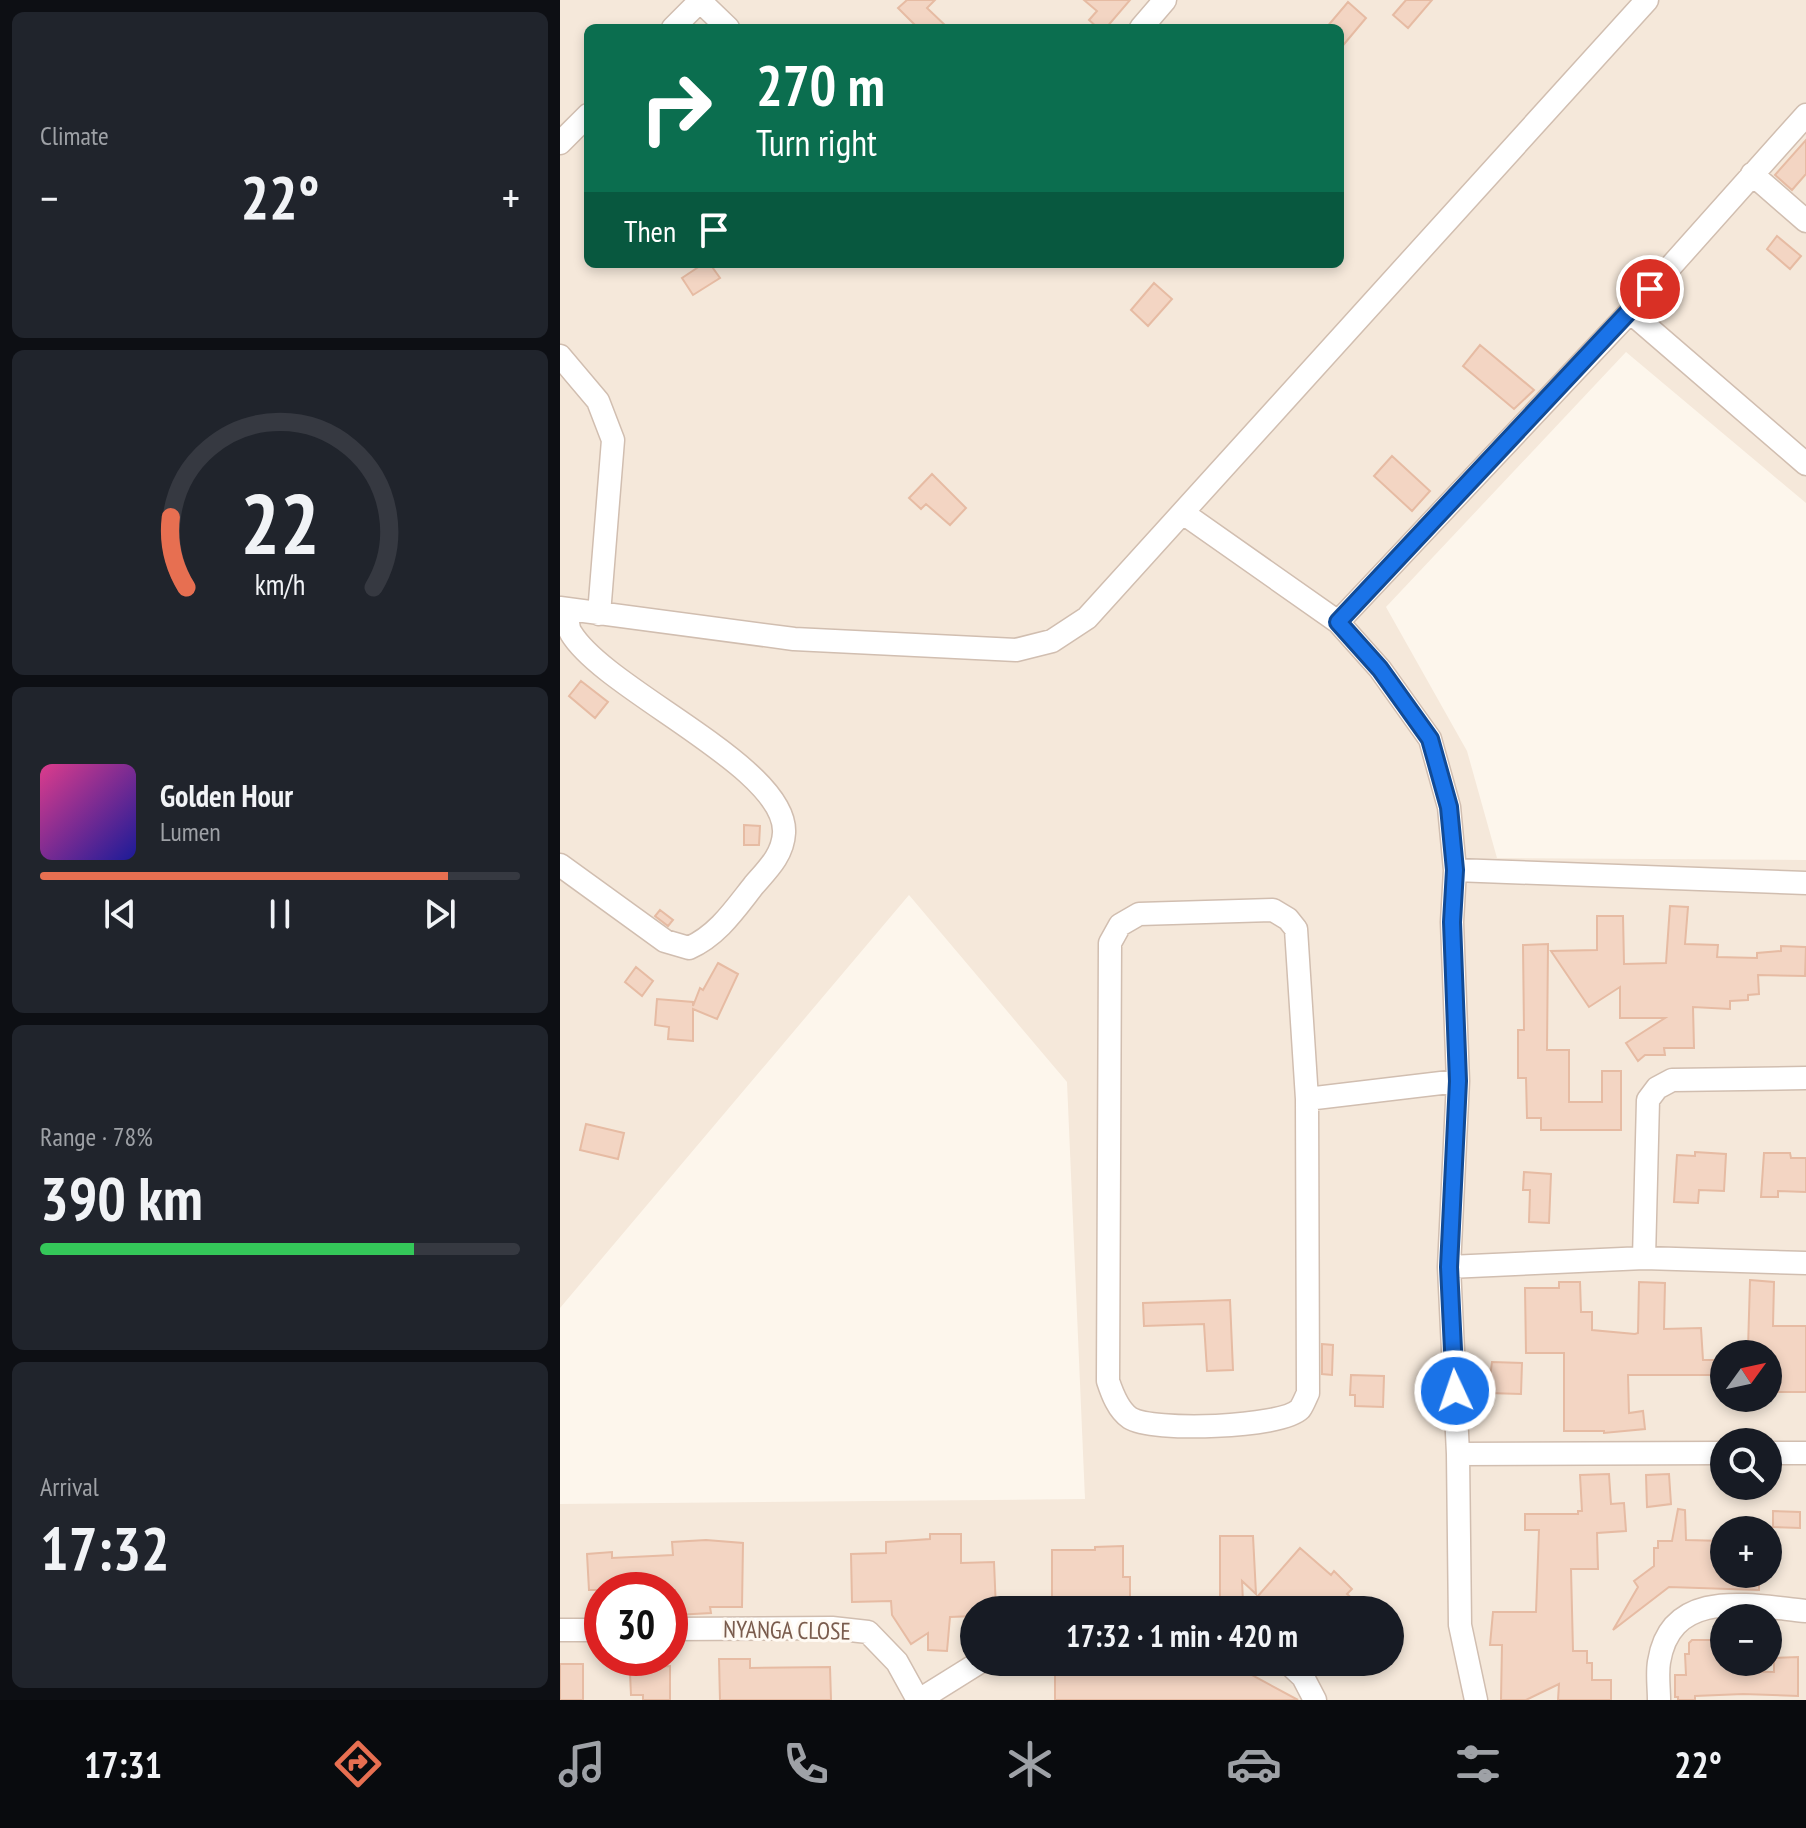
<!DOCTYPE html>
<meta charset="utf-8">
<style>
:root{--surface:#171b24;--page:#20242c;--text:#f1f3f6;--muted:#9ea1a6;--line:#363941;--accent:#e76f51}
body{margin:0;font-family:"PT Sans Narrow",sans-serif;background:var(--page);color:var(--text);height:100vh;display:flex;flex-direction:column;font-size:30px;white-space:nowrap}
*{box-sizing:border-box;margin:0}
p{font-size:26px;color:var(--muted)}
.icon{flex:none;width:44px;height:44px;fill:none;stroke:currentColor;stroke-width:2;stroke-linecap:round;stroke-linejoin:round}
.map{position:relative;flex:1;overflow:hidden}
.drawer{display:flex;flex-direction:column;gap:12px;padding:12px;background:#0d0f14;width:560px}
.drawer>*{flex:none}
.banner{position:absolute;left:24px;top:24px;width:760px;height:244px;border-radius:12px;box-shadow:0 4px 12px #0003;background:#0b6e4f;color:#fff;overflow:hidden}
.needle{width:52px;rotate:57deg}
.tools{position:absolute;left:1150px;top:1340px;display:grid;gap:16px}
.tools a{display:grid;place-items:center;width:72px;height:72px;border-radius:50%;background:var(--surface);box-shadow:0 4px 12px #0003;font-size:40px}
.speed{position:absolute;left:24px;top:1572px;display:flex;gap:16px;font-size:40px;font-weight:700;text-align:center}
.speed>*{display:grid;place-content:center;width:104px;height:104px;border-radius:50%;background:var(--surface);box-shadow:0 4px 12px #0003;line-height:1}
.speed .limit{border:12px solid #d22;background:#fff;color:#111}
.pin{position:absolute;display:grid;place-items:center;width:68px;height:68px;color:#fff;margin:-34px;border:4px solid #fff;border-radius:50%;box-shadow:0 2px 8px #0007}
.me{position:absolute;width:88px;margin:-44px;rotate:357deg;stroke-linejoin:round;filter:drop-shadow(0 0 6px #0008)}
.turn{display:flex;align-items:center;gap:28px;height:168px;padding:0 40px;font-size:36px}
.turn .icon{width:104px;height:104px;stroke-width:2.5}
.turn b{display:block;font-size:56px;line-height:68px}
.then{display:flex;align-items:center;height:76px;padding:0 40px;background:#0003;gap:16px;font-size:30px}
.big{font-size:60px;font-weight:700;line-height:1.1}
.drawer .widget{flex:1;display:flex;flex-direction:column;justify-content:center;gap:12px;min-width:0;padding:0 28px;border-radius:12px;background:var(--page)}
.drawer .dial{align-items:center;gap:0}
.dial svg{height:208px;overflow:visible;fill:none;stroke:var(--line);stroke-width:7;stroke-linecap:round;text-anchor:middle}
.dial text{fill:var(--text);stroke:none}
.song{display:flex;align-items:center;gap:24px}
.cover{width:96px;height:96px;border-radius:12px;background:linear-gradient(135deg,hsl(330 70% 55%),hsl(240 70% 35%))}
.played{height:8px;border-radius:4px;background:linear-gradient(90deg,var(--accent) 85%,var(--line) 85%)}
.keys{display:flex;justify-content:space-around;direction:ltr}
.heat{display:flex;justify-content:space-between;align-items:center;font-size:44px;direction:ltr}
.charge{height:12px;border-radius:6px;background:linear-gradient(90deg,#34c759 78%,var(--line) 0)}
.trip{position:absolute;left:400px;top:1596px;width:444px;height:80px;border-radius:40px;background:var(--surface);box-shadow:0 4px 12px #0003;font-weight:700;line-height:80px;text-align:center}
.menu{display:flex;height:128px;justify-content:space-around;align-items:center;background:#090b0e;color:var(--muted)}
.menu .icon{width:56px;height:56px}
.menu .current{color:var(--accent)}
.menu b{font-size:36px;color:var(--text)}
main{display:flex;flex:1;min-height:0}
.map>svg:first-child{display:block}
</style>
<main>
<section class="drawer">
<div class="widget"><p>Climate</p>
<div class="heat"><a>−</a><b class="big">22°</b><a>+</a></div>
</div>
<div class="widget dial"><svg viewBox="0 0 100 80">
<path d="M14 69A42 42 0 1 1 86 69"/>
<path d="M14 69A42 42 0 0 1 8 42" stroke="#e76f51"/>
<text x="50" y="56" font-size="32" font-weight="700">22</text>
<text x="50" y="72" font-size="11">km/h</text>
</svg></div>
<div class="widget">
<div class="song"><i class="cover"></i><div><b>Golden Hour</b><p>Lumen</p></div></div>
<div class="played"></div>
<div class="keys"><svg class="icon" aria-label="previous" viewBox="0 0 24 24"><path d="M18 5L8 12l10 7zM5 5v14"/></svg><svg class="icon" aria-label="pause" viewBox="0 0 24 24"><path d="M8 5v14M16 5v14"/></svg><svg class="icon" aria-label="next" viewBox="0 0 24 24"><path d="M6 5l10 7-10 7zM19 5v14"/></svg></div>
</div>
<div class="widget"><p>Range · 78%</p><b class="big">390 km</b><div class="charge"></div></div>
<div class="widget"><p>Arrival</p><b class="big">17:32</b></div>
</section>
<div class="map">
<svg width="1246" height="1700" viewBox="0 0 1246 1700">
<rect width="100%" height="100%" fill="#fdf6ec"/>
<!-- residential -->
<path fill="#f5e8da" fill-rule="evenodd" d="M 0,0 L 1246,0 L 1246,503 L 1066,352 L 826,607 L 907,751 L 937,858 L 1246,860 L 1246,1700 L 0,1700 L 0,1504 L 525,1499 L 507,1082 L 349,895 L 0,1308 ZM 28,28 L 780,28 L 780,264 L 28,264 ZM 1164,1354 L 1208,1354 L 1208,1398 L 1164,1398 ZM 1164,1442 L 1208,1442 L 1208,1486 L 1164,1486 ZM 1164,1530 L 1208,1530 L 1208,1574 L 1164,1574 ZM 42,1590 L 110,1590 L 110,1658 L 42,1658 ZM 414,1610 L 830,1610 L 830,1662 L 414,1662 ZM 1164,1618 L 1208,1618 L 1208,1662 L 1164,1662 Z"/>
<!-- building -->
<path fill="#f3d5c3" stroke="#e6bba3" stroke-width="2" d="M 347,0 L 375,0 L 367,8 L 388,28 L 358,28 L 338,8 Z
M 524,0 L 570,0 L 546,28 L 538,28 L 529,20 L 537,11 Z
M 846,0 L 872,0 L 848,28 L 833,15 Z
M 788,2 L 806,18 L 780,49 L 780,28 L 766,28 Z
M 1246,140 L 1246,174 L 1232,190 L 1215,175 Z
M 1217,236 L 1241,256 L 1230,269 L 1207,249 Z
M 143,264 L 150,264 L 160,278 L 133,295 L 122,278 Z
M 594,283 L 612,299 L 588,326 L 571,310 Z
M 920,345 L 974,390 L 954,409 L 903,366 Z
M 832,456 L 870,491 L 852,511 L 814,476 Z
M 372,474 L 406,508 L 390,525 L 366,504 L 361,509 L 349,498 Z
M 21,681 L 48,702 L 35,718 L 9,696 Z
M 184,825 L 200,826 L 199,845 L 184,845 Z
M 1110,906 L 1128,907 L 1125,944 L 1158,945 L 1157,957 L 1197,958 L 1197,953 L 1221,951 L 1221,946 L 1246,947 L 1245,976 L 1198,975 L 1199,994 L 1188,995 L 1188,1000 L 1170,1001 L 1170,1009 L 1133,1007 L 1134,1048 L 1104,1048 L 1105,1055 L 1085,1055 L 1078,1061 L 1066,1043 L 1105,1018 L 1060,1018 L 1060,987 L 1029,1007 L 991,951 L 1037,950 L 1037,916 L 1063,916 L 1064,964 L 1106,963 Z
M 100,910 L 113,920 L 108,926 L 95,916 Z
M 988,944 L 987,1050 L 1009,1050 L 1009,1102 L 1042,1102 L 1042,1071 L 1061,1071 L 1061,1130 L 981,1130 L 981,1118 L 967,1118 L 966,1078 L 958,1078 L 958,1030 L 964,1030 L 963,945 Z
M 158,963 L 178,974 L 157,1019 L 133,1009 L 133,1041 L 108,1039 L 109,1027 L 95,1025 L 97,999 L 133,1002 L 133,1006 L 140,988 L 143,990 Z
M 76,967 L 93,981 L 82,996 L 65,982 Z
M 26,1124 L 64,1133 L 58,1159 L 20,1150 Z
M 1135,1152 L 1166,1154 L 1164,1191 L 1139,1190 L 1138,1203 L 1114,1202 L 1117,1155 L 1135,1156 Z
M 1204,1153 L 1230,1153 L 1231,1158 L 1246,1158 L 1246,1192 L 1218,1191 L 1218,1197 L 1201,1197 Z
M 964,1172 L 991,1174 L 989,1223 L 969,1222 L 970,1190 L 963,1190 Z
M 1190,1280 L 1214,1282 L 1213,1326 L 1246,1326 L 1246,1392 L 1208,1392 L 1208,1350 L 1188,1349 Z
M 999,1282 L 1020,1282 L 1021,1312 L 1032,1312 L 1032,1330 L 1075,1334 L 1078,1333 L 1079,1282 L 1105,1283 L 1104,1329 L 1141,1328 L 1143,1360 L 1164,1360 L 1164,1375 L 1068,1375 L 1069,1413 L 1083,1411 L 1085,1429 L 1044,1433 L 1044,1431 L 1004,1431 L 1004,1353 L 966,1353 L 965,1288 L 999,1288 Z
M 670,1300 L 673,1370 L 647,1371 L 644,1324 L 584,1326 L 583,1303 Z
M 762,1344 L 773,1345 L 772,1375 L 762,1374 Z
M 932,1362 L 962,1363 L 961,1394 L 928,1393 Z
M 791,1375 L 824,1376 L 823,1407 L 795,1406 L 795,1395 L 790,1395 Z
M 1049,1474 L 1051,1504 L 1064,1503 L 1066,1531 L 1037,1533 L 1038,1569 L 1011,1569 L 1013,1651 L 1027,1651 L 1027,1663 L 1032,1663 L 1032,1680 L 1051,1680 L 1051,1700 L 998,1700 L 999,1684 L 966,1700 L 941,1700 L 942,1645 L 930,1645 L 933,1612 L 976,1612 L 979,1530 L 965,1530 L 965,1514 L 1018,1514 L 1018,1511 L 1022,1511 L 1020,1475 Z
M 1109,1474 L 1111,1504 L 1087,1507 L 1086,1475 Z
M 1118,1509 L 1125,1510 L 1126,1540 L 1164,1541 L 1164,1574 L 1199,1574 L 1199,1590 L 1109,1587 L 1053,1630 L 1078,1587 L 1074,1581 L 1094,1566 L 1094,1548 L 1098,1548 L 1098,1541 L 1112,1541 Z
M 1213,1511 L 1240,1512 L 1240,1528 L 1213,1527 Z
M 370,1534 L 401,1534 L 401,1563 L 434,1562 L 436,1610 L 414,1610 L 414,1616 L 390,1617 L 387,1651 L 368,1650 L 368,1633 L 351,1644 L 332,1615 L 331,1601 L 292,1602 L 291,1554 L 326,1553 L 326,1542 L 370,1539 Z
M 660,1536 L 693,1536 L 696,1594 L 682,1581 L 683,1602 L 660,1603 Z
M 146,1540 L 183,1543 L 182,1607 L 150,1607 L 151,1613 L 116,1615 L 115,1590 L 29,1590 L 27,1554 L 52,1552 L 52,1558 L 113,1555 L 112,1542 Z
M 563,1546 L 563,1577 L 570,1577 L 570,1601 L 492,1604 L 492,1550 L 535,1550 L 535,1547 Z
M 740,1548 L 771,1575 L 774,1571 L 792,1589 L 787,1594 L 805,1610 L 747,1610 L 733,1598 L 722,1610 L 714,1610 L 698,1596 Z
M 1132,1640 L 1164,1640 L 1164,1662 L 1172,1662 L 1172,1671 L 1214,1672 L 1214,1658 L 1238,1657 L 1238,1696 L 1183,1694 L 1135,1696 L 1135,1700 L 1118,1700 L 1118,1697 L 1115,1697 L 1115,1675 L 1126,1675 L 1125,1654 L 1129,1654 L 1129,1643 Z
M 159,1659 L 190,1659 L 190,1668 L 270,1667 L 271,1700 L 160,1700 Z
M 640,1662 L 688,1663 L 688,1673 L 738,1700 L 495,1700 L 495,1670 L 538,1670 L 538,1666 L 556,1665 L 556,1670 L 626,1670 L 626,1664 Z
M 0,1664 L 23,1664 L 23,1700 L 0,1700 Z
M 110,1666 L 110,1700 L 83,1700 L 83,1695 L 71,1695 L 70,1673 L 82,1673 L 82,1667 Z"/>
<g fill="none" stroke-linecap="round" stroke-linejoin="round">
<!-- street casing -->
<g stroke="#d1beb0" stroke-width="25">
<path id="street" d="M 140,1 L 168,28
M 113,28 L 141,0
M 581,28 L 605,0
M 0,143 L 28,115
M 1192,174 L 1246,221
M 1070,312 L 1246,464
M 0,356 L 38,401 L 53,440 L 39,614
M 623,513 L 778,622 L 820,669 L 870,739 L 889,807 L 895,870 L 892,922 L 898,1081 L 889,1267 L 898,1454 L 900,1625 L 916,1700
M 0,608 L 234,639 L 456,650 L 492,641 L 527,618 L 1087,0
M 778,622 L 1070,312 L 1246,115
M 0,865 L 105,941 L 129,948 C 158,935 175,909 194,885 C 207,870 223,855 224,833 C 228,767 46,691 11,633 C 7,627 8,616 7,609
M 895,870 L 1246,883
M 713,910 L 728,919 L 736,929 L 747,1099 L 748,1393 C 746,1397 743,1405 740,1409 C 721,1428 592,1432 570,1418 C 558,1410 552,1393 548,1381 L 550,943 L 560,925 L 579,914 Z
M 747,1099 L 898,1081
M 1084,1258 L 1246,1263
M 889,1267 L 1084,1258 L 1088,1100 L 1097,1088 L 1112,1080 L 1246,1078
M 1208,1453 L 1246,1453
M 898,1454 L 1164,1453
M 110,1629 L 272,1628 L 308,1632 L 337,1662 L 358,1700
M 0,1630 L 42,1630
M 727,1662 L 743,1677 L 755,1700
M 359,1700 L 420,1662
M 1099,1700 C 1099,1688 1097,1674 1099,1662 C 1111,1586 1192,1606 1246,1611"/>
</g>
<!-- street -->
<use href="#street" stroke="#fff" stroke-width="22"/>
</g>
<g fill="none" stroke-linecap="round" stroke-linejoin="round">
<!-- route casing -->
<g stroke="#114b97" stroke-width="20">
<path id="route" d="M 895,1391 L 889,1267 L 898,1081 L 892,922 L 895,870 L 889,807 L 870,739 L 820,669 L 778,622 L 1090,289"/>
</g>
<!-- route -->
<use href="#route" stroke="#1a73e8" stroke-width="14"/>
</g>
<g text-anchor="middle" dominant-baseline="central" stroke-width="6" stroke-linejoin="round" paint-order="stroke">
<!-- street labels -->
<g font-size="24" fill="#7a5c4d" stroke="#fffaf3">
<text transform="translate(227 1630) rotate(1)">NYANGA CLOSE</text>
</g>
</g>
</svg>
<div class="tools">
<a><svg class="needle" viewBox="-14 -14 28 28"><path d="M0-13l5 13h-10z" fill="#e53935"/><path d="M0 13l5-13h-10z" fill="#9ea1a6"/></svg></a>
<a><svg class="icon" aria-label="search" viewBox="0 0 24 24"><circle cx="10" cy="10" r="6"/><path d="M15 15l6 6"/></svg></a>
<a>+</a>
<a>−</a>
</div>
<div class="speed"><div class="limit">30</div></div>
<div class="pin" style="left:1090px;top:289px;background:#d93025"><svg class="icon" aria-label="arrive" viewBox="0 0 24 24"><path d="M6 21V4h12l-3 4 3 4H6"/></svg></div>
<svg class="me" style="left:895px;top:1391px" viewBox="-20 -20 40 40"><circle r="17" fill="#1a73e8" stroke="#fff" stroke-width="3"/><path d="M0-11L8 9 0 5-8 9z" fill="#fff"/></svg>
<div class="trip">17:32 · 1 min · 420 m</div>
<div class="banner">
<div class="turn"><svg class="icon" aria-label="right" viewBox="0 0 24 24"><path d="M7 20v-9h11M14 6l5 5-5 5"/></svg><div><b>270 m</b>Turn right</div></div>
<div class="then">Then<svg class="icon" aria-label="arrive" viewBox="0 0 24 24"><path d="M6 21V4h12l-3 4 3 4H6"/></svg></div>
</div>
</div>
</main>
<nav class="menu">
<b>17:31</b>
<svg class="icon current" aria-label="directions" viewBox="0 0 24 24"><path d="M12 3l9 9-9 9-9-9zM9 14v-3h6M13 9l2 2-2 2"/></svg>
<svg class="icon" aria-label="music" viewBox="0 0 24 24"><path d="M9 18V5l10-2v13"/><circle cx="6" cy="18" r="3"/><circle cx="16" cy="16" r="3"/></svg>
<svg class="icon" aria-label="phone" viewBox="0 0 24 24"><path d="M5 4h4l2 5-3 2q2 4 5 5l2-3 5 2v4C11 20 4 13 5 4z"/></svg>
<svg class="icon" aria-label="climate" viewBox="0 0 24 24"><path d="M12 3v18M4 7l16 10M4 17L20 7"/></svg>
<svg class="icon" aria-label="car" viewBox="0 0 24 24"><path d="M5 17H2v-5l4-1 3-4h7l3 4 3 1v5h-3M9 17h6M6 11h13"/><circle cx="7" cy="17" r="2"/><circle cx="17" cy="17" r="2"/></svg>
<svg class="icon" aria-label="filters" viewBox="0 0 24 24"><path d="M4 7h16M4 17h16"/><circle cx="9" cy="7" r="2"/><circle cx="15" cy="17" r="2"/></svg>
<b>22°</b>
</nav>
